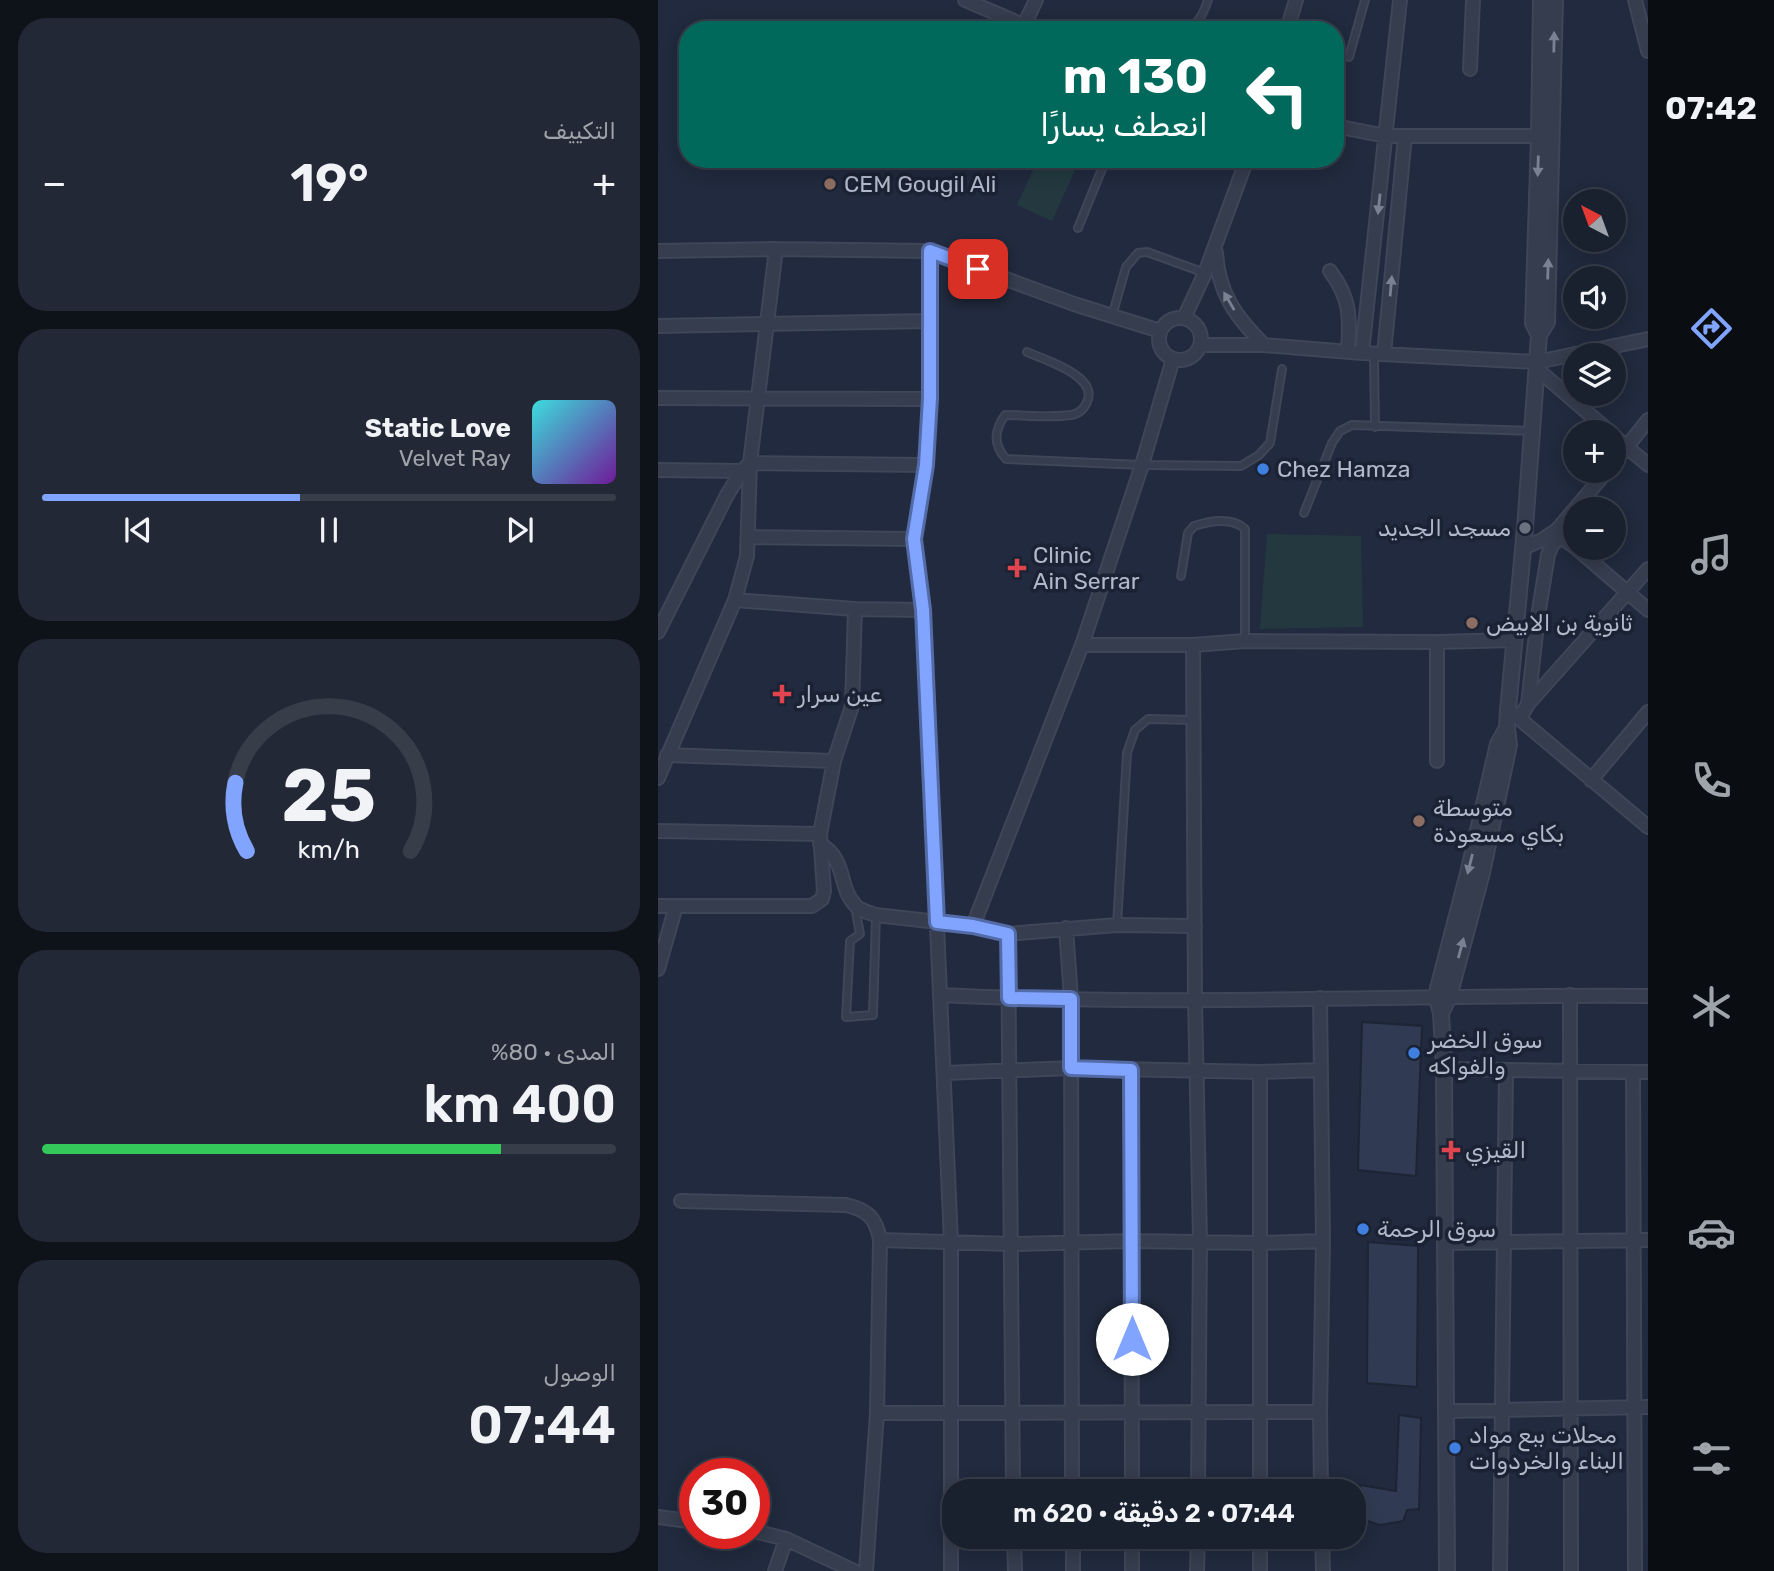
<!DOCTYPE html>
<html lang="ar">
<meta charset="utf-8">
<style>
:root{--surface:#19202e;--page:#222836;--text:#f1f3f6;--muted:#9fa3aa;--line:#373e4a;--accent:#80a4ff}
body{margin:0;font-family:Rubik,Vazirmatn,sans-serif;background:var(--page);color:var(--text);direction:rtl;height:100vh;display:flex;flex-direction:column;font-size:26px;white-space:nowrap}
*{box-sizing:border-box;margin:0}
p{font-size:23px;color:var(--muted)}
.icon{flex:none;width:38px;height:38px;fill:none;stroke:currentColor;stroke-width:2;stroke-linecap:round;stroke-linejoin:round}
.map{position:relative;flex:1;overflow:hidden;direction:ltr}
.panel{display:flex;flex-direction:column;gap:18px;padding:18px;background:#0e1219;width:658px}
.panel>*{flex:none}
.guide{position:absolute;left:21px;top:21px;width:665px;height:147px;border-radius:28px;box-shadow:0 4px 18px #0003,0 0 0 2px var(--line);direction:rtl;background:#00695c;color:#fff;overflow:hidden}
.needle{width:46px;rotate:319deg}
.fabs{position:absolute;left:905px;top:189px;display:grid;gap:14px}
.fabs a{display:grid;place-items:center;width:63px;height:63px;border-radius:50%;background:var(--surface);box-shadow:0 4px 18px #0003,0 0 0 2px var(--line);font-size:35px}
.speed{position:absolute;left:21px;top:1458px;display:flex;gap:14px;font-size:35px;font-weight:700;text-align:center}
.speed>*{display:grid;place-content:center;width:91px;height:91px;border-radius:50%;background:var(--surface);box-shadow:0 4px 18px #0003,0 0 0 2px var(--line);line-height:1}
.speed .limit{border:10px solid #d22;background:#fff;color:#111}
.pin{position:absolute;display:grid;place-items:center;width:60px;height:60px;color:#fff;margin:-30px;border-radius:14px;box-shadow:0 4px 10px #0006}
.me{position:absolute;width:77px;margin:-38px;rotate:0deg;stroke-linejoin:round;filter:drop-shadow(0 0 5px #0008)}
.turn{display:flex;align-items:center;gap:24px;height:147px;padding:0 21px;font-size:32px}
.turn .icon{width:91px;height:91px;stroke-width:2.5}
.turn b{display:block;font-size:49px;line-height:60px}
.big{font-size:52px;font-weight:600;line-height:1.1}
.panel .widget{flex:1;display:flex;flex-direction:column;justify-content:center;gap:10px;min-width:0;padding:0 24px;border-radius:28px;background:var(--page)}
.panel .dial{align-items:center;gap:0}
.dial svg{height:182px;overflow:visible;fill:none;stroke:var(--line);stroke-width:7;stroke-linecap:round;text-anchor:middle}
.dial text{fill:var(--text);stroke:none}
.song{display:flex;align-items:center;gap:21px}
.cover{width:84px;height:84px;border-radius:10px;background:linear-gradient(135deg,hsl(180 70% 55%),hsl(280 70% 35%))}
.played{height:7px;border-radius:4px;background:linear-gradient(90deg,var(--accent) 45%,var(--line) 45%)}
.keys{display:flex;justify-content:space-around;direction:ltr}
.heat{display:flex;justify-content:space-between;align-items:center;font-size:38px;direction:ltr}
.charge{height:10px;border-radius:5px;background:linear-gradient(90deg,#34c759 80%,var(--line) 0)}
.trip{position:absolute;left:284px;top:1479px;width:424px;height:70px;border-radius:28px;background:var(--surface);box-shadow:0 4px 18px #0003,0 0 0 2px var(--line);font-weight:600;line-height:70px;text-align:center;direction:rtl}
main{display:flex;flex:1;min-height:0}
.tabs{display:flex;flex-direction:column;width:126px;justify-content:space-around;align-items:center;background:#0a0d12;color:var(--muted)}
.tabs .icon{width:49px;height:49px}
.tabs .on{color:var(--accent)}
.tabs b{font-size:32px;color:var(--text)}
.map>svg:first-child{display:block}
</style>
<main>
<nav class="tabs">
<b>07:42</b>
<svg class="icon on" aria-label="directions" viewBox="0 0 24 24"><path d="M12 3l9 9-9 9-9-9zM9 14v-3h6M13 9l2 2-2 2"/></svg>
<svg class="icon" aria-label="music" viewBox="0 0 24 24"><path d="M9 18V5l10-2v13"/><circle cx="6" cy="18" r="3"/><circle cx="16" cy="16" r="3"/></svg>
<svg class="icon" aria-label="phone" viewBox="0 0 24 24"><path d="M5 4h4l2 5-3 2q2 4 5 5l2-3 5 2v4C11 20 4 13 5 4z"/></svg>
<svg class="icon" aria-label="climate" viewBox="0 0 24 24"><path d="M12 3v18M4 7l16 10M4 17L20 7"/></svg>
<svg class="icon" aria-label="car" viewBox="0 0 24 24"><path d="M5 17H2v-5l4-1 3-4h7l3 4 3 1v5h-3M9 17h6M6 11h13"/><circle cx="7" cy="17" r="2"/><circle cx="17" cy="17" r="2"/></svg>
<svg class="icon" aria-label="filters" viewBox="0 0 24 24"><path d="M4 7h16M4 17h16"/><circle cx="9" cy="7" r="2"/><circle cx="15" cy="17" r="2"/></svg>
</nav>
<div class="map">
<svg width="990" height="1571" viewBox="0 0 990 1571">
<rect width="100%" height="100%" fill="#212a3e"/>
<!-- green -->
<path fill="#23393f" d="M 380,159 L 422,159 L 394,221 L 359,205 Z
M 609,534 L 703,536 L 705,627 L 602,629 Z"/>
<!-- building -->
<path fill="#303b53" stroke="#1c2435" stroke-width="2" d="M 704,1022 L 764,1026 L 758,1176 L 700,1170 Z
M 710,1242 L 760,1246 L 759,1387 L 709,1383 Z
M 741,1415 L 763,1418 L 761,1509 L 749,1510 L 745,1521 L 722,1525 L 697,1517 L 702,1485 L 738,1491 Z"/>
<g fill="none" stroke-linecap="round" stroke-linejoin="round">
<!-- service casing -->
<g stroke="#3e4657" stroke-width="10">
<path id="service" d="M 503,30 C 526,12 535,45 550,0
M 691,57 L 707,0
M 420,228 L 448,159
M 454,316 L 468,267 L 480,253 L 489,252 L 547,273
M 369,352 C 387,360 441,376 429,402 C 426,409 420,414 413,415 C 392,418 368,415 347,415 C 336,431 335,444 348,459 L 484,465 L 583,466 L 601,455 L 612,443 L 624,369
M 716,354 L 717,427
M 646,513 L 674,443 L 682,431 L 694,425 L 872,431
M 523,576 L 530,533 L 536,526 C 552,521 574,517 587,529 L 587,641
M 197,907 L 202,934 L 192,941 L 188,1017 L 215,1015 L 218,915
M 459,925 L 469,753 L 477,730 L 490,719 L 536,720"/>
</g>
<!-- minor casing -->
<g stroke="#3e4657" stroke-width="16">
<path id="minor" d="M 307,0 L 377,30
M 977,0 L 990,51
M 366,25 L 378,0
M 629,30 L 638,0
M 812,69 L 815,0
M 677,126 L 728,136 L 890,136
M 0,251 L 118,249 L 272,251 L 416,304 L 502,331
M 272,251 L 272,399 L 268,465 L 256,539 L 265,610 L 293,1242 L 293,1571
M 558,252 C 560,293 578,317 606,345
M 672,271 C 693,299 692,317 690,351
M501 339a21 21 0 1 1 42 0a21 21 0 1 1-42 0Z
M 526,318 L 547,273 L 589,159
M 0,326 L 271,321
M 542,345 L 606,345 L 704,353 L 879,362 L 990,339
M 704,353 L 742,0
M 726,354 L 747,136
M 879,369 L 952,432
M 0,398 L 272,399
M 956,436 L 990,465
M 956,463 L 990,420
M 0,470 L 84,471 L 92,463 L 268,465
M 90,537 L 256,539
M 865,548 L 884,540 L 899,530 L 949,471
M 918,548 L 990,610
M 77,600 L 197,609
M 0,632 L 69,495 L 84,471
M 779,642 L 779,761
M 424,645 L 535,645 L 587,641 L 779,642 L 855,640
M 535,645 L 537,1000 L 542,1240 L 540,1491
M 870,704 L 880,616 L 890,555 L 894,545 L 903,537 L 917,547
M 857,715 L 990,827
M 862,718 L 870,704 L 990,569
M 9,755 L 176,761
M 0,778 L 77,600 L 89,556 L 92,463 L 118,249
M 933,780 L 990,712
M 0,831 L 162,834
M 162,844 C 190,860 179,887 198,906 C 203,911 212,913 218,915 L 315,926 L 424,645 L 484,465 L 515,359
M 0,906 L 154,906 L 164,899 L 166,891 L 162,834 L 176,761 L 194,706 L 197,609 L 265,610
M 315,926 L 350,934 L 459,925 L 537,926
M 408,928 L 413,998 L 414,1491
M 350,934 L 355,1491
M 0,969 L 18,906
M 284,995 C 519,1007 755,994 990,996
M 912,995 L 913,1571
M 662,998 L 665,1241 L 662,1412 L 663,1491
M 786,1069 L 990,1072
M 473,1070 L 474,1491
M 602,1072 L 602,1491
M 975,1072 L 977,1571
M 287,1073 L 413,1068 L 602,1072 L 663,1070
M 23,1201 L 188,1205 C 209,1210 218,1217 222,1240 L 219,1413 L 208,1571
M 222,1240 L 354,1244 L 474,1241 L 602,1243 L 665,1241
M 786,1243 L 990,1240
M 787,1411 L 990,1407
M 219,1413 L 662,1412
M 0,1517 L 37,1522
M 96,1531 L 128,1539 L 196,1571
M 356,1536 L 357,1571
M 415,1536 L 415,1571
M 474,1536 L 474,1571
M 602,1536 L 602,1571
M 664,1536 L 665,1571
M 117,1571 L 128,1539
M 539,1571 L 540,1536
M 842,1571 L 848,1070"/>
</g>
<!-- tertiary casing -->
<g stroke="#3e4657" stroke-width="18">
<path id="tertiary" d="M 881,335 L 875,323 L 881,136 L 883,0
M 783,1013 L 791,997 L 824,873 L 851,745 L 849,728 L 850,710 L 867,528 L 881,335 L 889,322 L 897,0
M 789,1571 L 786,1069 L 783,1013 L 778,996 L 810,873 L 840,744 L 849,728"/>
</g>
<!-- service -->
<use href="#service" stroke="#353d4e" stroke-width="6"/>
<!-- minor -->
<use href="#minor" stroke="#353d4e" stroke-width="12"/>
<!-- tertiary -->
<use href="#tertiary" stroke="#353d4e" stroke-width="14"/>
</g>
<!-- one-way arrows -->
<defs><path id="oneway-solid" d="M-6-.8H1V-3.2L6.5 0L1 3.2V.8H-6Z" transform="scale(1.75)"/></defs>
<g fill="#798192">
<use href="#oneway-solid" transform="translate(896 42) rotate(-89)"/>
<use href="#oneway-solid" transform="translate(880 166) rotate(92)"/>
<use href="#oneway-solid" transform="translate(721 204) rotate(96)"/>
<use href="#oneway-solid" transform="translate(890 269) rotate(-88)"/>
<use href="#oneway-solid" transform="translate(733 286) rotate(-85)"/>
<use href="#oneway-solid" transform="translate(571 301) rotate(-120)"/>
<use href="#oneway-solid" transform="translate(812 864) rotate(104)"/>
<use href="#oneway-solid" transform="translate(803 948) rotate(-75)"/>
</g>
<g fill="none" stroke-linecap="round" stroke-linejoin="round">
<!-- route casing -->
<g stroke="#536ba6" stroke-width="18">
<path id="route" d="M 320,269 L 272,251 L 272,398 L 268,465 L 256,539 L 265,610 L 279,922 L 315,926 L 350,934 L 351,998 L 413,999 L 413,1068 L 473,1070 L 474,1339"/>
</g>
<!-- route -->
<use href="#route" stroke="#80a4ff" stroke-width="12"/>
</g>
<!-- markers -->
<g fill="#8d6e63" stroke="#1a2233" stroke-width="2.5">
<circle cx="172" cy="184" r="7"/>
<circle cx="814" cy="623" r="7"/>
<circle cx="761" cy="821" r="7"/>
</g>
<g fill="#3f7fe0" stroke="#1a2233" stroke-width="2.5">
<circle cx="605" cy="469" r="7"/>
<circle cx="756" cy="1053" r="7"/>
<circle cx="705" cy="1229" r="7"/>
<circle cx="797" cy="1448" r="7"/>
</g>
<circle fill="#6b7280" stroke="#1a2233" stroke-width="2.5" cx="867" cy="528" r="7"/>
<g fill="#e0444e" stroke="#1a2233" stroke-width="2.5">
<path d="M355.5 557.5h7v7h7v7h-7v7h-7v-7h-7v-7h7z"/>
<path d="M120.5 683.5h7v7h7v7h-7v7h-7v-7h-7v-7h7z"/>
<path d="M789.5 1139.5h7v7h7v7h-7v7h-7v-7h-7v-7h7z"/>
</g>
<g text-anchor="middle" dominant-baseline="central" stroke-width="7" stroke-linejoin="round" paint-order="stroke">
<!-- poi labels -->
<g font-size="23" fill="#b1b8ca" stroke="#1a2233" text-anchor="start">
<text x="186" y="184">CEM Gougil Ali</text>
<text x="619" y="469">Chez Hamza</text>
<text x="853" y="528" text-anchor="end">مسجد الجديد</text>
<text x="375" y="555">Clinic<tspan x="375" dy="26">Ain Serrar</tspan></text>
<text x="828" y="623">ثانوية بن الابيض</text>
<text x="140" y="694">عين سرار</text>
<text x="775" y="808">متوسطة<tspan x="775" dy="26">بكاي مسعودة</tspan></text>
<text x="770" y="1040">سوق الخضر<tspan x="770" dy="26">والفواكه</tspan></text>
<text x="807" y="1150">القيزي</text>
<text x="719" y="1229">سوق الرحمة</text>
<text x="811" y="1435">محلات ببع مواد<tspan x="811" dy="26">البناء والخردوات</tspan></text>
</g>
</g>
</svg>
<div class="fabs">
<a><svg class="needle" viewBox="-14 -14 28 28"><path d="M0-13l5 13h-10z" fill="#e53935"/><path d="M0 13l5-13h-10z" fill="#9fa3aa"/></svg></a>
<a><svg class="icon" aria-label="sound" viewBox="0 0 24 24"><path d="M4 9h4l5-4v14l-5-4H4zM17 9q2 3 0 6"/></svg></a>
<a><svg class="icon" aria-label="layers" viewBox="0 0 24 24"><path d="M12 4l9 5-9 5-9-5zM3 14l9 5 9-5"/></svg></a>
<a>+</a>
<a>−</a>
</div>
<div class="speed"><div class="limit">30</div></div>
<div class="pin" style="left:320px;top:269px;background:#d93025"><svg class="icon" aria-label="arrive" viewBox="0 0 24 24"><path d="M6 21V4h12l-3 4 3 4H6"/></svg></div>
<svg class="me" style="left:474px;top:1339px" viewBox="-20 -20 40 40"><circle r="19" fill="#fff"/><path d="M0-13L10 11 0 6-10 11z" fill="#80a4ff"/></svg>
<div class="trip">07:44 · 2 دقيقة · 620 m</div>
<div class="guide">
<div class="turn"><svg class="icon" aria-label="left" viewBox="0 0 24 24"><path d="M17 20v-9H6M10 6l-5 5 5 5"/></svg><div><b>130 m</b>انعطف يسارًا</div></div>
</div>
</div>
<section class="panel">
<div class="widget"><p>التكييف</p>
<div class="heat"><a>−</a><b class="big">19°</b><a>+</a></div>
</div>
<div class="widget">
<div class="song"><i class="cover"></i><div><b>Static Love</b><p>Velvet Ray</p></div></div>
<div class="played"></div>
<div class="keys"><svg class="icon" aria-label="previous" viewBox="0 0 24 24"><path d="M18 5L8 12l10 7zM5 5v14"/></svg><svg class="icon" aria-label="pause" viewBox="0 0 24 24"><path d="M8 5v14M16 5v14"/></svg><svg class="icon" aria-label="next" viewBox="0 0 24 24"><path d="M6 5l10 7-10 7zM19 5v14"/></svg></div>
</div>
<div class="widget dial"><svg viewBox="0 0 100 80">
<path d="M14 69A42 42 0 1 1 86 69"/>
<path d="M14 69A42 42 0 0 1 9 39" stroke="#80a4ff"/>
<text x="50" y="56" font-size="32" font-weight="700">25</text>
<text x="50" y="72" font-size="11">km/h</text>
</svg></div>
<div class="widget"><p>المدى · 80%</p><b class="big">400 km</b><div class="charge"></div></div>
<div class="widget"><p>الوصول</p><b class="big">07:44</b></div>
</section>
</main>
